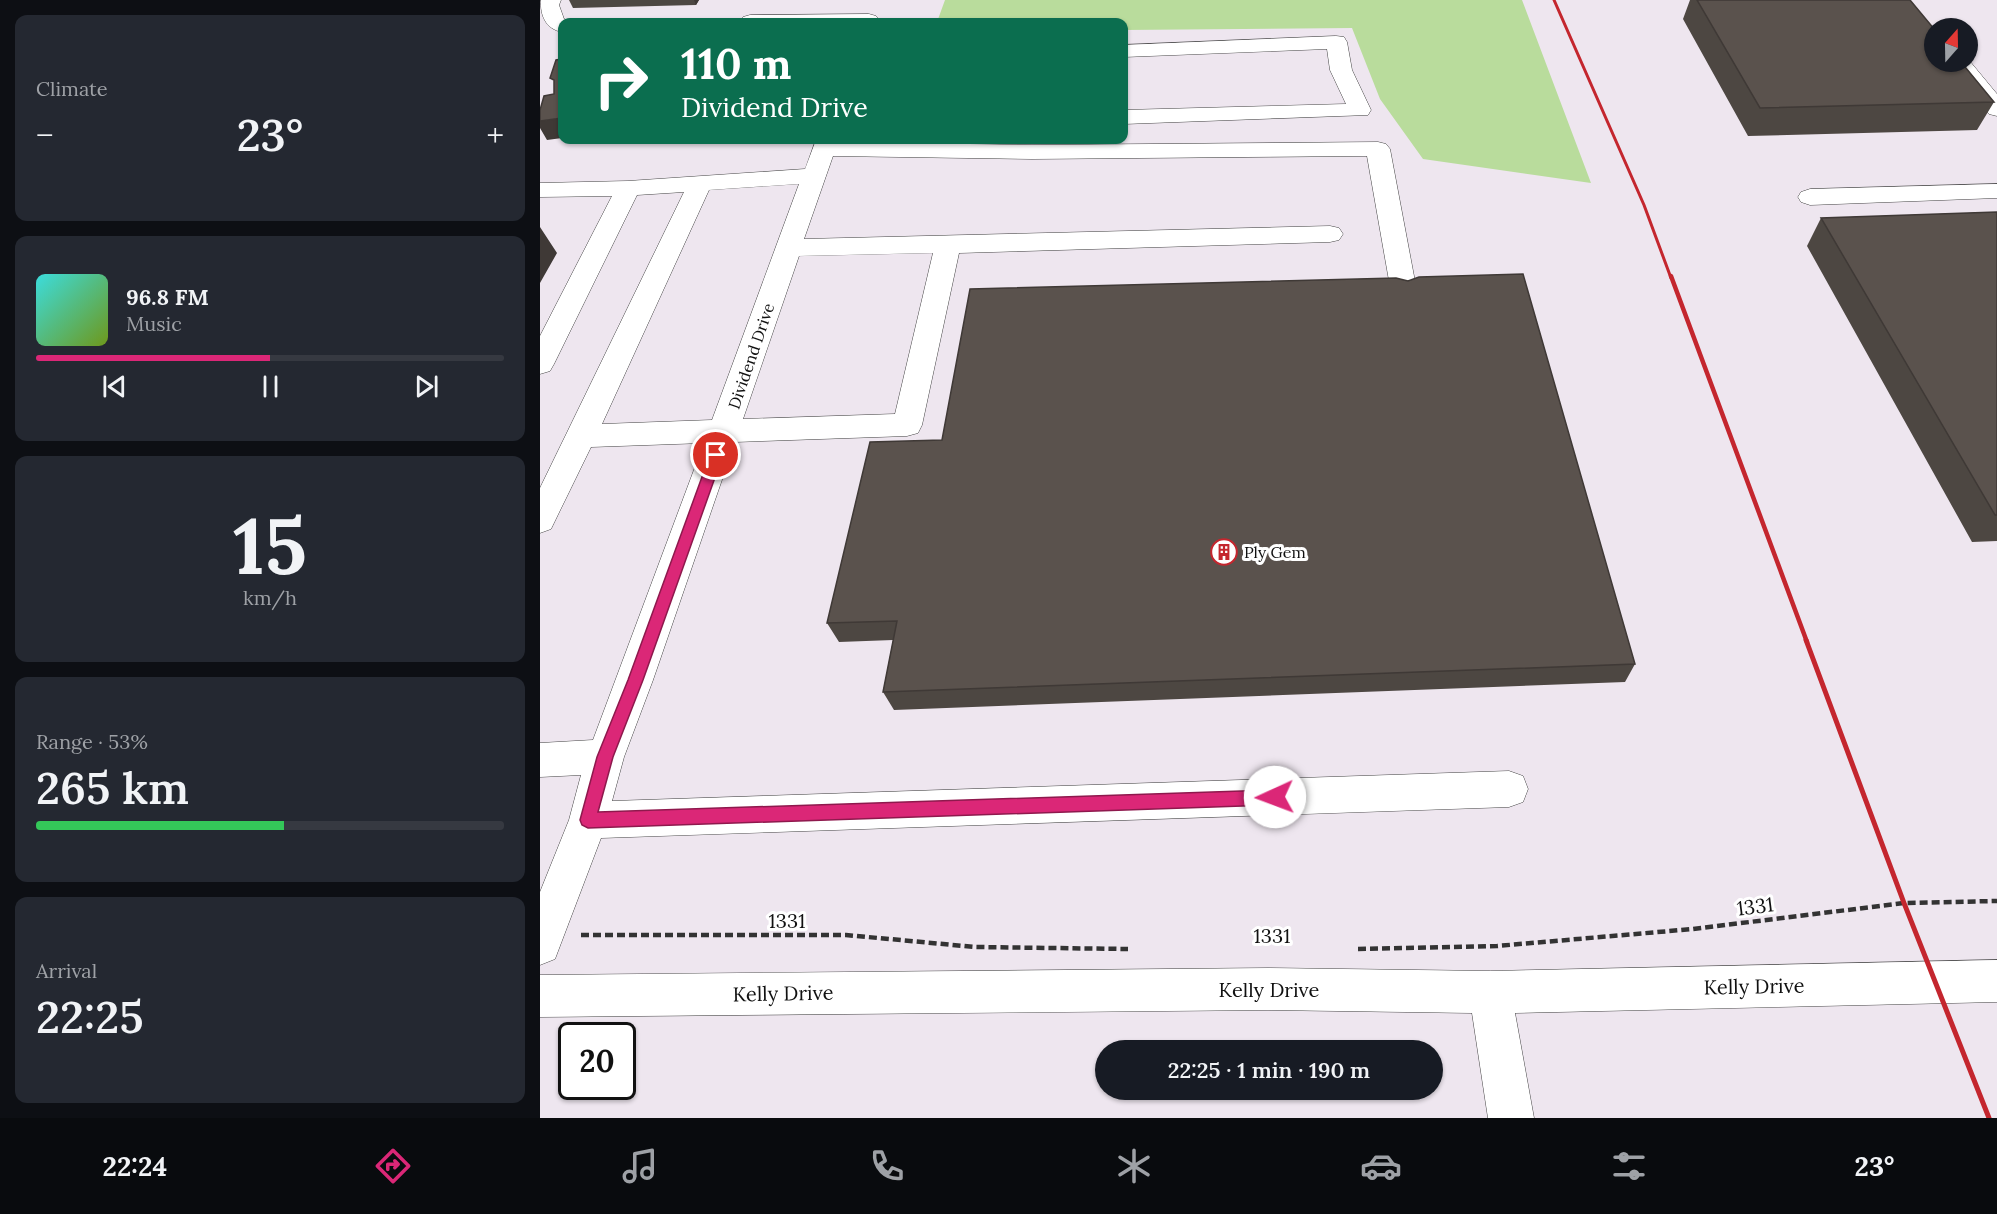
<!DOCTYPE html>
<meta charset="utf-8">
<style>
:root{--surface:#171b24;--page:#242831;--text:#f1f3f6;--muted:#9ea1a6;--line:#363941;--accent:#db2777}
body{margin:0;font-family:Lora,serif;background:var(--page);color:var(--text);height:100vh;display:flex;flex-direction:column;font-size:22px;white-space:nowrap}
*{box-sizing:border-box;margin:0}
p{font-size:20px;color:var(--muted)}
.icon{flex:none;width:33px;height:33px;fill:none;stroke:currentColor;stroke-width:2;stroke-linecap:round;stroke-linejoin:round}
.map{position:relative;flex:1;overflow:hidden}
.sheet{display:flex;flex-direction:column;gap:15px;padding:15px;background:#0d0f14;width:540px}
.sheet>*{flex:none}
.banner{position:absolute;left:18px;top:18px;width:570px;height:126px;border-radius:12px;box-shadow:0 2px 4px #0004;background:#0b6e4f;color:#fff;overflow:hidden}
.needle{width:39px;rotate:20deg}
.fabs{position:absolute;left:1384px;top:18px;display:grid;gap:12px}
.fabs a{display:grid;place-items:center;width:54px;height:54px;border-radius:50%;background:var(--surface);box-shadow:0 2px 4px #0004;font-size:30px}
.speed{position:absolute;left:18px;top:1022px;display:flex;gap:12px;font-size:30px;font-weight:700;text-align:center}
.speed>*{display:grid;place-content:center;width:78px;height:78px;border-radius:50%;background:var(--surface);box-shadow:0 2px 4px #0004;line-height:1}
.speed .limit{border:3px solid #111;border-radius:9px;background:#fff;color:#111}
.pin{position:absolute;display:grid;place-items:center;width:51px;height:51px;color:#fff;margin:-26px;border:3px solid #fff;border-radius:50%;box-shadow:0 2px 6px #0007}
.me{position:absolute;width:66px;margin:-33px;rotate:268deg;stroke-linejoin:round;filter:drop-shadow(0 0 4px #0008)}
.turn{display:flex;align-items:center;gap:21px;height:126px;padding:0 24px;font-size:27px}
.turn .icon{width:78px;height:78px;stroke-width:2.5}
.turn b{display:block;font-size:42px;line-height:51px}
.big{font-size:45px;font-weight:600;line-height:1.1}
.sheet .card{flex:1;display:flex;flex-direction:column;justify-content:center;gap:9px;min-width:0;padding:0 21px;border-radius:12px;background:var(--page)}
.sheet .dial{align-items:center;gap:0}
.dial b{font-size:78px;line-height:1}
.song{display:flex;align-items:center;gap:18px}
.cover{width:72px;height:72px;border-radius:9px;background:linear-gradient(135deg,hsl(180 70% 55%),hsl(80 70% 35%))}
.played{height:6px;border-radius:3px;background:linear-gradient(90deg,var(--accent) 50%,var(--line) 50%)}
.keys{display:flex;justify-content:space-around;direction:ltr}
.heat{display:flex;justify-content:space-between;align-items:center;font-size:33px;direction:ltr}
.charge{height:9px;border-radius:4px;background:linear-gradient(90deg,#34c759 53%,var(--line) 0)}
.trip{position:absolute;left:555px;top:1040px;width:348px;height:60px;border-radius:30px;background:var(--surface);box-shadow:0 2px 4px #0004;font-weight:600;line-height:60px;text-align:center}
.tab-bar{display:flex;height:96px;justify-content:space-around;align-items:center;background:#090b0e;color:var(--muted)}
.tab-bar .icon{width:42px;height:42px}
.tab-bar .on{color:var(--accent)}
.tab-bar b{font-size:27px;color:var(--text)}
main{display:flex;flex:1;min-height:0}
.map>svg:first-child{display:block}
</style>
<main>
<section class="sheet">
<div class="card"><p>Climate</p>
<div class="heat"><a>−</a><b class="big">23°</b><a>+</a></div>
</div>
<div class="card">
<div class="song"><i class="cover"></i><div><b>96.8 FM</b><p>Music</p></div></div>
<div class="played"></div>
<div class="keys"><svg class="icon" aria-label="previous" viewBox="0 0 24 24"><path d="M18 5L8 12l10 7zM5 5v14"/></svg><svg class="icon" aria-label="pause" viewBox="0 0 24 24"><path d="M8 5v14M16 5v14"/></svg><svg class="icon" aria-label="next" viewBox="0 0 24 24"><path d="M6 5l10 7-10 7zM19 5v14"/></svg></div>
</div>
<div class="card dial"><b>15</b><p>km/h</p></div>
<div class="card"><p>Range · 53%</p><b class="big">265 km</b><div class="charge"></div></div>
<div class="card"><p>Arrival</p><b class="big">22:25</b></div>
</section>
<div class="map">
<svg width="1457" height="1118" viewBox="0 0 1457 1118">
<rect width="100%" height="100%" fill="#fffdf5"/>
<!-- industrial -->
<path fill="#eee6ef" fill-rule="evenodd" d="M 0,0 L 1457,0 L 1457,1118 L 0,1118 ZM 22,22 L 584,22 L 584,140 L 22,140 ZM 1395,28 L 1428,28 L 1428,62 L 1395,62 ZM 32,1035 L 82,1035 L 82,1086 L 32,1086 ZM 566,1050 L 892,1050 L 892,1089 L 566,1089 Z"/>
<!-- forest -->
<path fill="#b9dc9c" d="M 405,0 L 982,0 L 1051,183 L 883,159 L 840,99 L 812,28 L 584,30 L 584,22 L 397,22 Z"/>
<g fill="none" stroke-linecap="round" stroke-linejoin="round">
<!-- minor casing -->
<g stroke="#444" stroke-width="1">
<path id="minor" d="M 1,0 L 21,0 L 19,5 L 24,19 L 30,22 L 22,22 L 22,32 C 6,29 0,16 1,0 Z
M 329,14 L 336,16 L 339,20 L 338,22 L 200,21 L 203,17 L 210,15 Z
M 796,36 L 804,37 L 807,42 L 812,70 L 831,110 L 828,115 L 584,124 L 584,110 L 806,104 L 790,70 L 787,49 L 584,57 L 584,45 Z
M 1428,59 L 1457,94 L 1457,116 L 1449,114 L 1408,62 L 1428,62 Z
M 276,140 L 298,140 L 298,142 L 492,145 L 838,142 L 846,144 L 850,149 L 877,292 L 874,298 L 864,301 L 854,298 L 851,292 L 827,156 L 492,159 L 293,156 L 264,239 L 790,226 L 799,228 L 803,234 L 799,240 L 790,242 L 419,253 L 382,425 L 378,433 L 367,436 L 195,442 L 113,680 L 84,757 L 72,801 L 969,771 L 983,776 L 988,789 L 983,802 L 969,807 L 61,838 L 15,959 L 0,965 L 0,892 L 29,820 L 41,775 L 0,777 L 0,743 L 53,740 L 164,443 L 51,447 L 11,529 L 0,533 L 0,488 L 144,192 L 97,195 L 14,364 L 10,371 L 0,374 L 0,336 L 72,196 L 0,197 L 0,183 L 88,181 L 265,169 ZM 259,184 L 172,420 L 62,424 L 169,190 ZM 393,253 L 355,414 L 203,419 L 259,256 Z
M 1457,184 L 1457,198 L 1270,205 L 1261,202 L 1258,197 L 1261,192 L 1270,189 Z
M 1457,960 L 1457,1002 L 975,1013 L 994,1118 L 948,1118 L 932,1013 L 728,1010 L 0,1017 L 0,975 L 728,968 L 950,971 Z"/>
</g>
<!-- path -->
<path stroke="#333" stroke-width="4.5" stroke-dasharray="8 4" stroke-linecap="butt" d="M 41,935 L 306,935 L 435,947 L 588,949
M 818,949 L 957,946 L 1153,929 L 1364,903 L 1457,901"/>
<!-- minor -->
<use href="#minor" fill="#fff" fill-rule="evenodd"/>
<!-- rail-far2 -->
<path stroke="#c4262e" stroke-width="3" d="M 1014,0 L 1104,205 L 1131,278"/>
<!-- rail-far1 -->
<path stroke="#c4262e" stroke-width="4.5" d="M 1131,276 L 1267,642"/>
<!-- rail -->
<path stroke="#c4262e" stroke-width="5" d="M 1266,640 L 1364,903 L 1449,1118"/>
</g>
<!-- wall -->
<path fill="#4d4742" d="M 29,0 L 159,0 L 156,5 L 33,8 Z
M 1150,0 L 1370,0 L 1454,102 L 1437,130 L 1208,136 L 1143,19 Z
M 1457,212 L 1457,541 L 1432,542 L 1267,246 L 1281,218 Z
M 402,440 L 1095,664 L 1085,682 L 354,710 L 343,692 L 353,640 L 299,642 L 287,623 Z"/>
<!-- shaded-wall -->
<path fill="#3f3936" d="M 154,0 L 159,0 L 156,5 Z
M 22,118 L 22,138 L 7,140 L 0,128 L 0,121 Z
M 0,227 L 17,253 L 0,283 Z"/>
<!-- building -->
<path fill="#5a524d" stroke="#3f3936" stroke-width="1.5" d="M 1157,0 L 1370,0 L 1395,30 L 1395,62 L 1421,62 L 1454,102 L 1220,108 Z
M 22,59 L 22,118 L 0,121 L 0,110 L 4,96 L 14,94 L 14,80 L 10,78 L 16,60 Z
M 1457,212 L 1457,515 L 1455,515 L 1281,218 Z
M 983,274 L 1095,664 L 343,692 L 357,621 L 287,623 L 330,442 L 402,440 L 430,289 L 856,278 L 868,281 L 879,277 Z"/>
<!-- route -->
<path fill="#db2777" stroke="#8e194d" stroke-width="1.5" d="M 176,450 L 183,455 L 103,680 L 73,757 L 58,812 L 735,790 L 740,792 L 743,797 L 740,802 L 735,805 L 48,828 L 42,825 L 40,820 L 57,757 L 88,680 L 170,455 Z"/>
<!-- icons -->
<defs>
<g id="building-ring" transform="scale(1.35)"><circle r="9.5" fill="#fff" stroke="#c4262e" stroke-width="1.5"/><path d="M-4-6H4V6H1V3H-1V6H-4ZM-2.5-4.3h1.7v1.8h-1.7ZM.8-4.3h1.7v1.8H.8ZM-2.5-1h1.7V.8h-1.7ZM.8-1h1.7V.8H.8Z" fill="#c4262e"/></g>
</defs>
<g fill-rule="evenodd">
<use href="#building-ring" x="684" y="552"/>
</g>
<g text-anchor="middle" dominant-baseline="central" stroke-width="6" stroke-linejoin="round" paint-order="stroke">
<!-- street labels -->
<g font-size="16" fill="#111" stroke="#fff">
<text transform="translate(211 356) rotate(-71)">Dividend Drive</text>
</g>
<!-- poi labels -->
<g font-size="16" fill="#111" stroke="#fff" text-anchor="start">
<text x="704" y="552">Ply Gem</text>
</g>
<!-- near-street labels -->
<g font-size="20" fill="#111" stroke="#fff">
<text transform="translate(1215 906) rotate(-7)">1331</text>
<text x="247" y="920">1331</text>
<text x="732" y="935">1331</text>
<text transform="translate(1214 986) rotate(-1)">Kelly Drive</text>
<text x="729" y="989">Kelly Drive</text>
<text transform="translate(243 993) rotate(-1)">Kelly Drive</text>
</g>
</g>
</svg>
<div class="fabs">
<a><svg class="needle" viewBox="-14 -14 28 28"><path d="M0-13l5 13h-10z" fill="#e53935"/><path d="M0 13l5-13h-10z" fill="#9ea1a6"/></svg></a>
</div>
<div class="speed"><div class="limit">20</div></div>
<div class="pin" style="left:176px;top:455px;background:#d93025"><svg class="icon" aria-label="arrive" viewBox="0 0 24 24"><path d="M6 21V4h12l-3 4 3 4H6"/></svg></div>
<svg class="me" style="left:735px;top:797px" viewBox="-20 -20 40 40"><circle r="19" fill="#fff"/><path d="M0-13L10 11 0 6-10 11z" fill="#db2777"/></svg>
<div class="trip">22:25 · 1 min · 190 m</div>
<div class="banner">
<div class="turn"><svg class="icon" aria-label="right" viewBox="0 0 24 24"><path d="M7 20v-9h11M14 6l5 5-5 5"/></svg><div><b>110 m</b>Dividend Drive</div></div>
</div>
</div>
</main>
<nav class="tab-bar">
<b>22:24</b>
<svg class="icon on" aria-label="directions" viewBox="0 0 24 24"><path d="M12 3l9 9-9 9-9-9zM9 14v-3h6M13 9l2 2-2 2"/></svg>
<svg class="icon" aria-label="music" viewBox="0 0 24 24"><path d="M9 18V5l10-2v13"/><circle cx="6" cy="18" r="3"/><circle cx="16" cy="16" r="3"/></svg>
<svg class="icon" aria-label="phone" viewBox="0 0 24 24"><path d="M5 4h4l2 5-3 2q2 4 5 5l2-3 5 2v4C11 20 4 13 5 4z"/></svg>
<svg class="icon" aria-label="climate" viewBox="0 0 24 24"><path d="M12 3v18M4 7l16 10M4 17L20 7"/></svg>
<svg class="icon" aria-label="car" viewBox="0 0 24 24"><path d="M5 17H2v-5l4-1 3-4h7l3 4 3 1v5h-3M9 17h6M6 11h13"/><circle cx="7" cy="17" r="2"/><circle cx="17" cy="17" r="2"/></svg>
<svg class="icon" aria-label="filters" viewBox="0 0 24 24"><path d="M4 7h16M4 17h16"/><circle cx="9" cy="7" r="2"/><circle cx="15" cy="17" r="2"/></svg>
<b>23°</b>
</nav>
